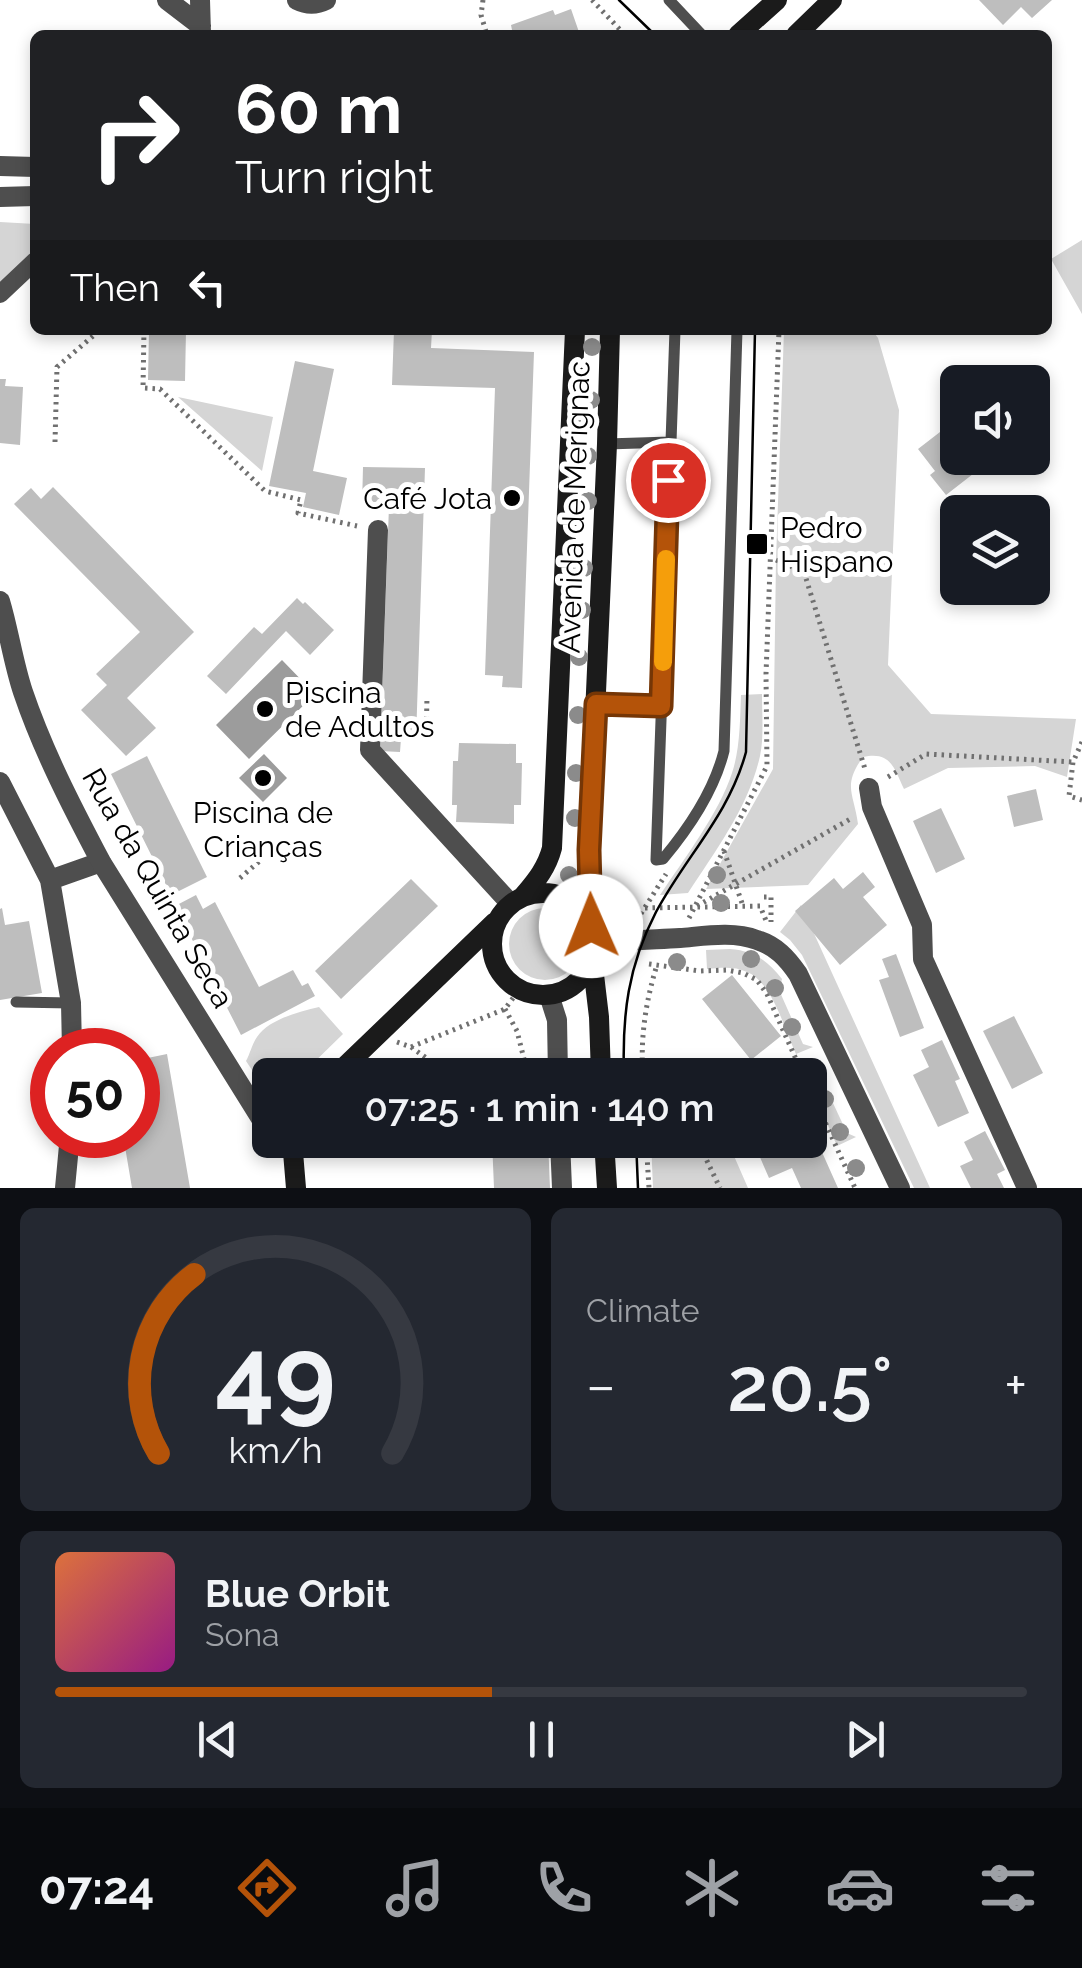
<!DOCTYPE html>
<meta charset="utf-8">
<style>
:root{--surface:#171b24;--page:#242831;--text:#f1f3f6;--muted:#9ea1a6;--line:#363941;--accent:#b45309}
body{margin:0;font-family:Raleway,sans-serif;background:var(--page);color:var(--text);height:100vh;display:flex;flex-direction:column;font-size:38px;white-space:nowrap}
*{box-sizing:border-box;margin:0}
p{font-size:32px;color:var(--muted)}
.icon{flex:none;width:55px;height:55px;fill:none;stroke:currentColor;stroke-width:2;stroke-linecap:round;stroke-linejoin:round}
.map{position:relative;height:1188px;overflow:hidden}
.drawer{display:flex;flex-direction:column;gap:20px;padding:20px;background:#0d0f14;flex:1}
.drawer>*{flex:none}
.guide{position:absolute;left:30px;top:30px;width:1022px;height:305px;border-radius:15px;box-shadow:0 5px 15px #0003;background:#202124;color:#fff;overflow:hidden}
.buttons{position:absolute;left:940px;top:365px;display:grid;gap:20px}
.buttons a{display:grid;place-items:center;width:110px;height:110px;border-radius:15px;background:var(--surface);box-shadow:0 5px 15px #0003;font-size:50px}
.speed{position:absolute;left:30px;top:1028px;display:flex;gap:20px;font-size:50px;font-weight:700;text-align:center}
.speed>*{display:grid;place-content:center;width:130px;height:130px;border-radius:50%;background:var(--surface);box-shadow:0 5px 15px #0003;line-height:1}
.speed .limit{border:15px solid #d22;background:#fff;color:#111}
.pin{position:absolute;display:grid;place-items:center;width:85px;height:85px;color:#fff;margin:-42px;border:5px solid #fff;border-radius:50%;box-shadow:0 2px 10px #0007}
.me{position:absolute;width:110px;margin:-55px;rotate:359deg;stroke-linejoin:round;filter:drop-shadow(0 0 8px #0008)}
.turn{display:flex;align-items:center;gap:35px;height:210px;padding:0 40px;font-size:45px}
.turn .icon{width:130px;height:130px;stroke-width:2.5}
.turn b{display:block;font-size:70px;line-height:85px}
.then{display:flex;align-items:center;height:95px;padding:0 40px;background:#0003;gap:20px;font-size:38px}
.big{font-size:75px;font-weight:600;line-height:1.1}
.drawer .tile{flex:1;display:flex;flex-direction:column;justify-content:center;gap:15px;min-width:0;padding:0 35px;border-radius:15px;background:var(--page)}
.drawer .dial{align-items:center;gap:0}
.dial svg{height:260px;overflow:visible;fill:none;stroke:var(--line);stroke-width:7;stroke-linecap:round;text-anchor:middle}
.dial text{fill:var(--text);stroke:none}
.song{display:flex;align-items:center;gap:30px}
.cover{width:120px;height:120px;border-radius:15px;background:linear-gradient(135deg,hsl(20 70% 55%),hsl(310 70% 35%))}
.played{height:10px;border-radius:5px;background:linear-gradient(90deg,var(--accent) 45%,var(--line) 45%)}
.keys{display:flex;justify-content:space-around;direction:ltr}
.heat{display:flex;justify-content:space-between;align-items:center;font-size:55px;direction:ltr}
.drawer .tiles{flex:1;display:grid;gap:20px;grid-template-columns:1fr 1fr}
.tile:last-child{grid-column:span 2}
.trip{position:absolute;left:252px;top:1058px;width:575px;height:100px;border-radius:15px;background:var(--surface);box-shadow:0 5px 15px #0003;font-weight:600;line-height:100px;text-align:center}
.dock{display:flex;height:160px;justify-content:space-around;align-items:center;background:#090b0e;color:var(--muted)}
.dock .icon{width:70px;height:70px}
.dock .current{color:var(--accent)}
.dock b{font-size:45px;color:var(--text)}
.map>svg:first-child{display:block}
</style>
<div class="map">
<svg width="1082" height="1188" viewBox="0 0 1082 1188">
<rect width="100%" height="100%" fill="#fff"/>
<!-- green -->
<path fill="#d5d5d5" d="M 0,222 L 35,224 L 35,253 L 0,285 Z
M 1082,240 L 1082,314 L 1051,259 Z
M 784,330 L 872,330 L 878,338 L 899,410 L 888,665 L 931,714 L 1076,719 L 1067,777 L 1035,766 L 948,768 L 904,789 C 894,768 891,751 863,757 C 842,786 854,793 858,824 L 808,885 L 706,889 L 773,769 L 776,560 Z
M 178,397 L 273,417 L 262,471 Z
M 762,694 C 762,714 764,737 760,756 C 749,806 716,850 688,893 L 660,895 C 684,859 719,813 732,773 C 740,749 740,721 741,695 Z
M 801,905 L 930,1188 L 914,1188 L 802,955 L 790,940 L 780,932 Z
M509 944a36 36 0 1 1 72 0a36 36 0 1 1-72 0Z
M 730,949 C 754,951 767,960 782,979 L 779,990 L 803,1044 L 813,1047 L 796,1054 C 785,1030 772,982 747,972 C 734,966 720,968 707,969 L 706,950 Z
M 319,1007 L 343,1034 L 301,1075 L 270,1075 L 270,1092 L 264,1088 L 246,1061 C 250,1054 252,1044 257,1037 C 269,1019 299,1012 319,1007 Z
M 821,1060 L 817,1069 L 847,1133 L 856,1137 L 837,1146 L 810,1084 L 810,1075 L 806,1075 L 803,1069 Z
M 651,1140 L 727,1140 L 748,1188 L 653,1188 Z"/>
<!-- water -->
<path fill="#9c9c9c" d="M 282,660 L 315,694 L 249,759 L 216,725 Z
M 264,754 L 287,778 L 263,802 L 239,778 Z"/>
<!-- building -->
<path fill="#bebebe" d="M 979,0 L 1052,0 L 1032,18 L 1021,7 L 1003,25 Z
M 571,9 L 580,35 L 500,35 L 512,30 L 511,25 L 553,10 L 555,15 Z
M 149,330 L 186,330 L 185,381 L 148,380 Z
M 394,330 L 432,330 L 431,348 L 534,352 L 522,688 L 502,687 L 503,676 L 485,675 L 495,388 L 392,385 Z
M 295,361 L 334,369 L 313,471 L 347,478 L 339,515 L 303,507 L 306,493 L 269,486 Z
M 0,379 L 6,379 L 5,386 L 23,387 L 20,445 L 0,443 Z
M 940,432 L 951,446 L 958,441 L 958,458 L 983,458 L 978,462 L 982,467 L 946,495 L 930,475 L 935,471 L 918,449 Z
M 363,467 L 425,468 L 416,739 L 401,738 L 400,752 L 380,751 L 389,506 L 362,506 Z
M 53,487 L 194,632 L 127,698 L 156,728 L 126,756 L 81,710 L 107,685 L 96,674 L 140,632 L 14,504 L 31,488 L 41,499 Z
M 297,598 L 303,604 L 305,602 L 334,630 L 310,655 L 286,631 L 226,694 L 207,676 L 254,627 L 262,634 Z
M 459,743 L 516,744 L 516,763 L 522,763 L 521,805 L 514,805 L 514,824 L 456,822 L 457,805 L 452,805 L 453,761 L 458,761 Z
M 147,756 L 207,877 L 171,895 L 111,774 Z
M 1036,789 L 1043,820 L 1014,827 L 1007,796 Z
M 941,808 L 965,859 L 936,873 L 913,821 Z
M 863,872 L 875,887 L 863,897 L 887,925 L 840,965 L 795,911 L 834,878 L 843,889 Z
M 411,879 L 438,906 L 341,999 L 315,971 Z
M 196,895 L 203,909 L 215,902 L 259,987 L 293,970 L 302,986 L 308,983 L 315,996 L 241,1035 L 175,906 Z
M 2,908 L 5,925 L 29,921 L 42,993 L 0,1000 L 0,909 Z
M 896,954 L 924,1028 L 900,1037 L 879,980 L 889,977 L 882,959 Z
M 732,975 L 781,1036 L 751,1060 L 702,999 Z
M 1014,1016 L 1043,1073 L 1012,1089 L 983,1031 Z
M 942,1040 L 960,1079 L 955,1081 L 969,1113 L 938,1127 L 913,1075 L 929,1067 L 921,1050 Z
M 167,1054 L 190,1188 L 132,1188 L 123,1135 L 138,1135 L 138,1060 Z
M 810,1117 L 816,1130 L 813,1132 L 838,1188 L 801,1188 L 792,1168 L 769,1178 L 759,1155 L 780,1146 L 777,1140 L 810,1140 Z
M 985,1131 L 1005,1170 L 997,1174 L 1004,1188 L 971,1188 L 960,1166 L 973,1160 L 964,1142 Z
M 492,1140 L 548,1140 L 550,1188 L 494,1188 Z"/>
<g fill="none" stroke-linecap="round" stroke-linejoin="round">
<!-- path -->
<path stroke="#707070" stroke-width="5" stroke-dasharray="2.5 5" stroke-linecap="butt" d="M 483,0 L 481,15 L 487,35
M 592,0 L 625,35
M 144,330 L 143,388 L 160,389 L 265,491 L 301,500 L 298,513 L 357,526
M 55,442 L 57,367 L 100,330
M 776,560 L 804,572 L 865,769
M 426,741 L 427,697
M 1082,742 L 1073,762 L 1069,796 L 1082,800
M 888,777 L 926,754 L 1073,762
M 724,851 L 743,906
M 240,878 L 269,853
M 764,897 L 771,897 L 771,922
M 697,906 L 852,818
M 645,908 L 760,906 L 767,923
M 689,918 L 767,766 L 766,674 L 779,330
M 637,920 L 666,874
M 649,964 L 700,971 L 727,970 L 743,973 L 757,980 L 767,994 L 803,1075
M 505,1009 L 517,1031 L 528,1075
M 397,1042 L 411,1047 L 450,1075
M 411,1047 L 505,1009 L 519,990
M 643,1075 C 640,1038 646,1000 657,965
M 810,1089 L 855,1188
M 646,1140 L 649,1188
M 697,1140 L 720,1188"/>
<!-- service -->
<path stroke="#4e4e4e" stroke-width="11" d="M 669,0 L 702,35
M 675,330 L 656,860 L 663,859 C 689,828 714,791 724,751 L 737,330
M 607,444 L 670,442
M 596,703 L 661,706
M 16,1002 L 71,1003"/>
<!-- pedestrian -->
<path stroke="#4e4e4e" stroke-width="18" d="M 0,294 L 35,261"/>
<!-- minor -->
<path stroke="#4e4e4e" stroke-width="20" d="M 167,0 L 201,26
M 200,0 L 201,33
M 297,0 C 307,5 316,5 326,0
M 378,530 L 370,750 L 510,903
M 0,782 L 50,880
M 869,788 L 872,807 L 922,925 L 923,959 L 1027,1188
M 549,995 L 557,1020 L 558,1075
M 72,1050 L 71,1003 L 50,880 L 101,862
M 560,1140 L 562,1188
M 65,1188 L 70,1135"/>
<!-- tertiary -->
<path stroke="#4e4e4e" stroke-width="20" d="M 0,166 L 35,167
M 0,197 L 35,196
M 0,601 C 9,631 13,662 23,692 C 43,751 72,807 101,862 L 270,1133
M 594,946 C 622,939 651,940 680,938 C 705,936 733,931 757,940 C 776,946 787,958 798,974 L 900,1188"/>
<!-- secondary -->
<path stroke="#1b1b1b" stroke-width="20" d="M 738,35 L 777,0
M 796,35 L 832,0
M492 944a51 51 0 1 1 102 0a51 51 0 1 1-102 0Z
M 524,895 C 537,880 547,867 552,848 L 575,330
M 591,927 L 589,850 L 607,444 L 610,330
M 592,958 L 599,1017 L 601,1075
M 336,1075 L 495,922
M 292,1140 L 296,1188
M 604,1140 L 607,1188"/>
<!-- tram -->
<path stroke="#000" stroke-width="2.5" d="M 619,0 L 655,35
M 624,1075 C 622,1015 628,966 656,912 C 686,856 729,815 746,752 L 755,330
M 636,1140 L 638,1188"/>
</g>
<!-- trees -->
<g fill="#8b8b8b">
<circle cx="592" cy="347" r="9"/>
<circle cx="591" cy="400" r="9"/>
<circle cx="588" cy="456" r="9"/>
<circle cx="588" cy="501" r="9"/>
<circle cx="584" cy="568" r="9"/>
<circle cx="582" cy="610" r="9"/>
<circle cx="579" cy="657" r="9"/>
<circle cx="578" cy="715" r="9"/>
<circle cx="576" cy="773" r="9"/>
<circle cx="575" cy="818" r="9"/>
<circle cx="569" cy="875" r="9"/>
<circle cx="717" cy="875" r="9"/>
<circle cx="721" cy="903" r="9"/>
<circle cx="613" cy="958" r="9"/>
<circle cx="751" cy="959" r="9"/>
<circle cx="677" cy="962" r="9"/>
<circle cx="775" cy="988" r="9"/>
<circle cx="792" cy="1027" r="9"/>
<circle cx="825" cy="1099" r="9"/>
<circle cx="840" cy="1132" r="9"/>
<circle cx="856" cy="1168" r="9"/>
</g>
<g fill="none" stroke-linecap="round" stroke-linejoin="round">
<!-- route casing -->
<g stroke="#753606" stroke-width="25">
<path id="route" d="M 591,926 L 589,850 L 596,704 L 661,706 L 668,480"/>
</g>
<!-- route -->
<use href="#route" stroke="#b45309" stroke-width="18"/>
<!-- slow -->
<path stroke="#f59e0b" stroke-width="18" d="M 663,662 L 666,559"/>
</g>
<!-- markers -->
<g fill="#000" stroke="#fff" stroke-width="4">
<circle cx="512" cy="498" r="10"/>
<rect x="745" y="532" width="24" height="24" rx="5"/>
<circle cx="265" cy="709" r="10"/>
<circle cx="263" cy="778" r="10"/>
</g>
<g text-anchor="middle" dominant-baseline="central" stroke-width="10" stroke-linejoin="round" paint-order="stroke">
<!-- poi labels -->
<g font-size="30" fill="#000" stroke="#fff" text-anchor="start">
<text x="492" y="498" text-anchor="end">Café Jota</text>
<text x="780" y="527">Pedro<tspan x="780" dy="34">Hispano</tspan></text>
<text x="285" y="692">Piscina<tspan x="285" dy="34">de Adultos</tspan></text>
<text x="263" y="812" text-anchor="middle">Piscina de<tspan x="263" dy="34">Crianças</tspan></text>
</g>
<!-- street labels -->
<g font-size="30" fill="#000" stroke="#fff">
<text transform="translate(574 507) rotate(-88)">Avenida de Merignac</text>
<text transform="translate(158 888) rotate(60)">Rua da Quinta Seca</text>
</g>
</g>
</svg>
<div class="buttons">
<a><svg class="icon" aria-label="sound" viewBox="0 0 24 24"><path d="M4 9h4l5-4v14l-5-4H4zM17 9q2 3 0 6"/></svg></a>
<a><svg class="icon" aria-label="layers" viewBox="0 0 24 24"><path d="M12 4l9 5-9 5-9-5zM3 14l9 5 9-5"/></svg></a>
</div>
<div class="speed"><div class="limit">50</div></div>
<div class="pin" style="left:668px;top:480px;background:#d93025"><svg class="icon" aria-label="arrive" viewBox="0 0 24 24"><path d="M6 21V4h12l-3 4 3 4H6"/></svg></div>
<svg class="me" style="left:591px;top:926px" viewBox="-20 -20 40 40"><circle r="19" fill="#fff"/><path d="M0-13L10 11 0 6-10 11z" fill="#b45309"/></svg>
<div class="trip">07:25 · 1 min · 140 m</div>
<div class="guide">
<div class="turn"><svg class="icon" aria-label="right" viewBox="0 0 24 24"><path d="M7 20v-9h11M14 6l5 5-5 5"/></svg><div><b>60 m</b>Turn right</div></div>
<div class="then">Then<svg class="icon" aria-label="left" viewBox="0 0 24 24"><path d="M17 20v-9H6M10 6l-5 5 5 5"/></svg></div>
</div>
</div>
<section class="drawer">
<div class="tiles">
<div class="tile dial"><svg viewBox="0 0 100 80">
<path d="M14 69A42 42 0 1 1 86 69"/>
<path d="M14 69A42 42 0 0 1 25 14" stroke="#b45309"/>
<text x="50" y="56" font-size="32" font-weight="700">49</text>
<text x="50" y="72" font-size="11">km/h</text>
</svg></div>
<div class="tile"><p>Climate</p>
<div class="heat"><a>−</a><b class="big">20.5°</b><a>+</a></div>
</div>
<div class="tile">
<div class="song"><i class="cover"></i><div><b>Blue Orbit</b><p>Sona</p></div></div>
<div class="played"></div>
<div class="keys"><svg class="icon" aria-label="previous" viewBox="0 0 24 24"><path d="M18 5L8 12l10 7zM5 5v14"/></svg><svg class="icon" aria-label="pause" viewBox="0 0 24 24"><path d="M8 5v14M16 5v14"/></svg><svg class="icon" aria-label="next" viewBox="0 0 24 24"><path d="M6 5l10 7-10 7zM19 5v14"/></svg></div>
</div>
</div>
</section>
<nav class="dock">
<b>07:24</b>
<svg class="icon current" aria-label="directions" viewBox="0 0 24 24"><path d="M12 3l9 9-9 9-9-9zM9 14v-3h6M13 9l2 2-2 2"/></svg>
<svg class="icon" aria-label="music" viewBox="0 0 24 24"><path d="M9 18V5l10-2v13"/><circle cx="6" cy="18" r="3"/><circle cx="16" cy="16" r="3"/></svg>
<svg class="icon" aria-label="phone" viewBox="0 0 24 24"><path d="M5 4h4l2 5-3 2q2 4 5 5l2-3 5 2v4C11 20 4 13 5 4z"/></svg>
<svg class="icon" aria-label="climate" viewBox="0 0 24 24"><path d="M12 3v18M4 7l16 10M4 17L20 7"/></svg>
<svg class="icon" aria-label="car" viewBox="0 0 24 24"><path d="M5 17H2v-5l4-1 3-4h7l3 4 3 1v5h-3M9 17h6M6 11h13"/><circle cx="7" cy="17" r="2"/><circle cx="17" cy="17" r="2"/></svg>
<svg class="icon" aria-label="filters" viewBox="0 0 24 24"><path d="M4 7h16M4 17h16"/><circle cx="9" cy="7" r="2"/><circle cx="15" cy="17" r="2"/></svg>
</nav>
